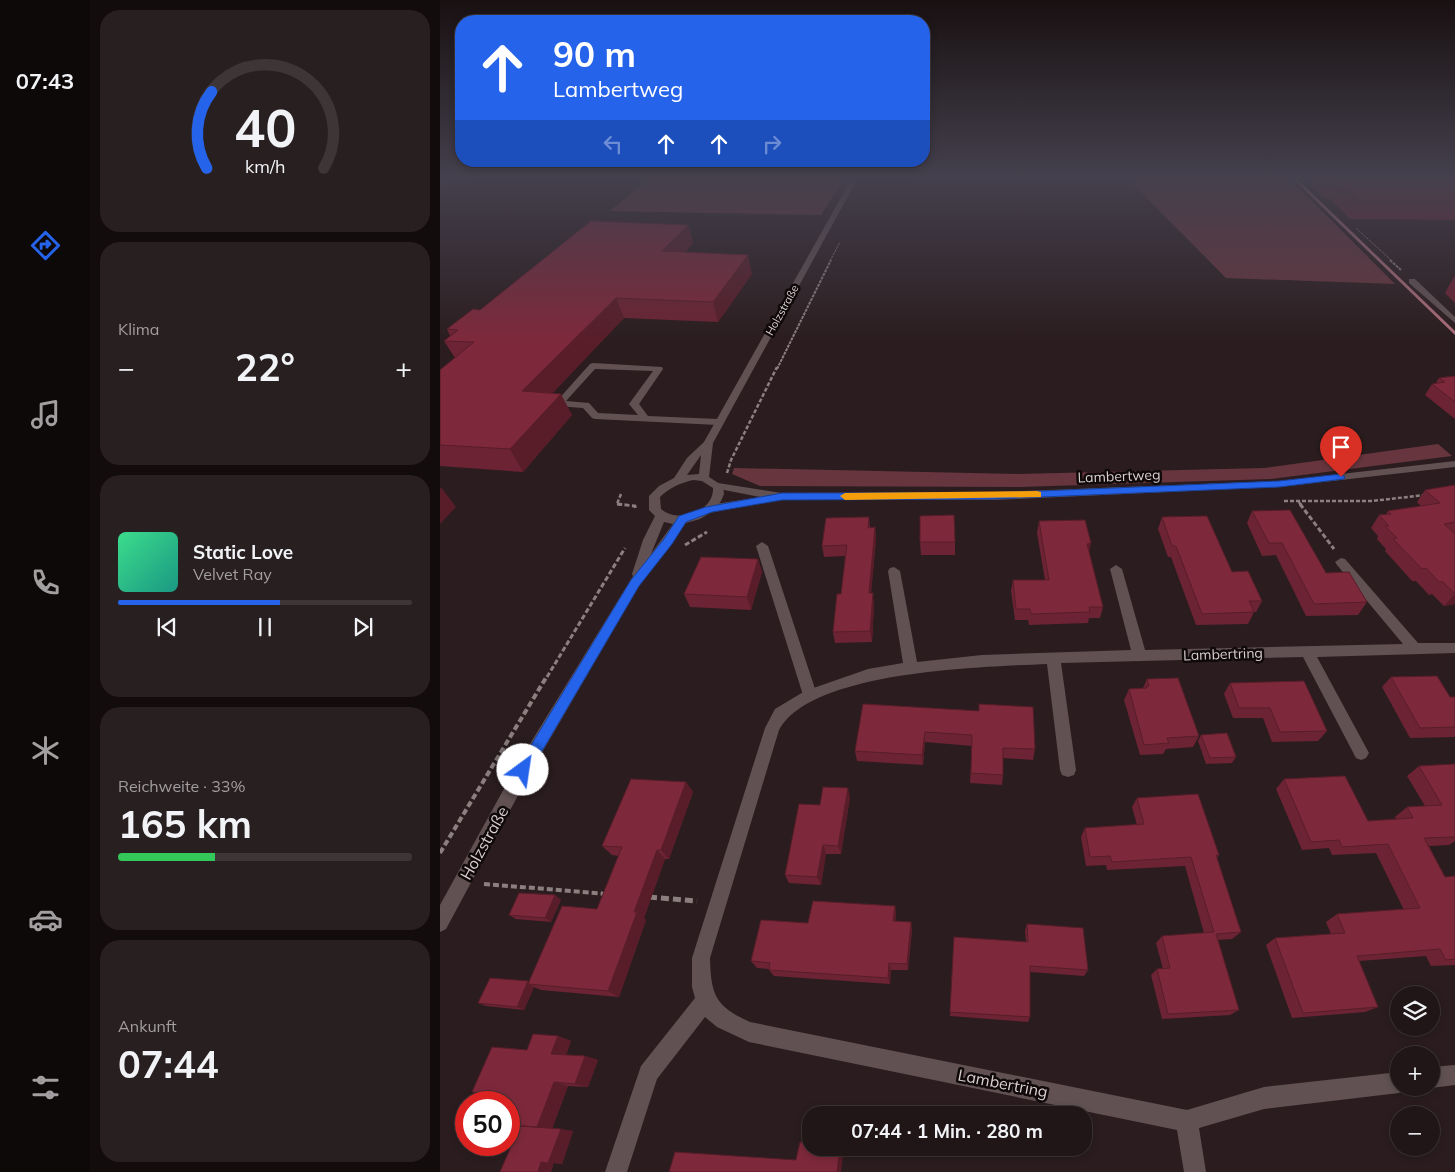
<!DOCTYPE html>
<html lang="de">
<meta charset="utf-8">
<style>
:root{--surface:#201617;--page:#281f20;--text:#f1f3f6;--muted:#a29fa1;--line:#3d3536;--accent:#2563eb}
body{margin:0;font-family:Mulish,sans-serif;background:var(--page);color:var(--text);height:100vh;display:flex;flex-direction:column;font-size:19px;white-space:nowrap}
*{box-sizing:border-box;margin:0}
p{font-size:16px;color:var(--muted)}
.icon{flex:none;width:28px;height:28px;fill:none;stroke:currentColor;stroke-width:2;stroke-linecap:round;stroke-linejoin:round}
.map{position:relative;flex:1;overflow:hidden}
.details{display:flex;flex-direction:column;gap:10px;padding:10px;background:#120c0d;width:350px}
.details>*{flex:none}
.top-card{position:absolute;left:15px;top:15px;width:475px;height:152px;border-radius:20px;box-shadow:0 2px 8px #0003,0 0 0 1px var(--line);background:#2563eb;color:#fff;overflow:hidden}
.controls{position:absolute;left:950px;top:986px;display:grid;gap:10px}
.controls a{display:grid;place-items:center;width:50px;height:50px;border-radius:50%;background:var(--surface);box-shadow:0 2px 8px #0003,0 0 0 1px var(--line);font-size:25px}
.speed{position:absolute;left:15px;top:1091px;display:flex;gap:10px;font-size:25px;font-weight:700;text-align:center}
.speed>*{display:grid;place-content:center;width:65px;height:65px;border-radius:50%;background:var(--surface);box-shadow:0 2px 8px #0003,0 0 0 1px var(--line);line-height:1}
.speed .limit{border:8px solid #d22;background:#fff;color:#111}
.pin{position:absolute;display:grid;place-items:center;width:42px;height:42px;color:#fff;margin:-51px -21px;border-radius:50% 50% 50% 0;rotate:-45deg;box-shadow:0 0 5px #0007}
.pin .icon{rotate:45deg}
.me{position:absolute;width:55px;margin:-28px;rotate:31deg;stroke-linejoin:round;filter:drop-shadow(0 0 4px #0008)}
.turn{display:flex;align-items:center;gap:18px;height:105px;padding:0 15px;font-size:22px}
.turn .icon{width:65px;height:65px;stroke-width:2.5}
.turn b{display:block;font-size:35px;line-height:42px}
.lanes{display:flex;align-items:center;height:48px;padding:0 15px;background:#0003;justify-content:center;gap:25px;direction:ltr}
.lanes .off{opacity:.35}
.big{font-size:38px;font-weight:700;line-height:1.1}
.details .tile{flex:1;display:flex;flex-direction:column;justify-content:center;gap:8px;min-width:0;padding:0 18px;border-radius:20px;background:var(--page)}
.details .dial{align-items:center;gap:0}
.dial svg{height:130px;overflow:visible;fill:none;stroke:var(--line);stroke-width:7;stroke-linecap:round;text-anchor:middle}
.dial text{fill:var(--text);stroke:none}
.song{display:flex;align-items:center;gap:15px}
.cover{width:60px;height:60px;border-radius:8px;background:linear-gradient(135deg,hsl(150 70% 55%),hsl(170 70% 35%))}
.played{height:5px;border-radius:2px;background:linear-gradient(90deg,var(--accent) 55%,var(--line) 55%)}
.keys{display:flex;justify-content:space-around;direction:ltr}
.heat{display:flex;justify-content:space-between;align-items:center;font-size:28px;direction:ltr}
.charge{height:8px;border-radius:4px;background:linear-gradient(90deg,#34c759 33%,var(--line) 0)}
.trip{position:absolute;left:362px;top:1106px;width:290px;height:50px;border-radius:20px;background:var(--surface);box-shadow:0 2px 8px #0003,0 0 0 1px var(--line);font-weight:700;line-height:50px;text-align:center}
main{display:flex;flex:1;min-height:0}
.dock{display:flex;flex-direction:column;width:90px;justify-content:space-around;align-items:center;background:#0d0909;color:var(--muted)}
.dock .icon{width:35px;height:35px}
.dock .active{color:var(--accent)}
.dock b{font-size:22px;color:var(--text)}
.map>svg:first-child{display:block}
</style>
<main>
<nav class="dock">
<b>07:43</b>
<svg class="icon active" aria-label="directions" viewBox="0 0 24 24"><path d="M12 3l9 9-9 9-9-9zM9 14v-3h6M13 9l2 2-2 2"/></svg>
<svg class="icon" aria-label="music" viewBox="0 0 24 24"><path d="M9 18V5l10-2v13"/><circle cx="6" cy="18" r="3"/><circle cx="16" cy="16" r="3"/></svg>
<svg class="icon" aria-label="phone" viewBox="0 0 24 24"><path d="M5 4h4l2 5-3 2q2 4 5 5l2-3 5 2v4C11 20 4 13 5 4z"/></svg>
<svg class="icon" aria-label="climate" viewBox="0 0 24 24"><path d="M12 3v18M4 7l16 10M4 17L20 7"/></svg>
<svg class="icon" aria-label="car" viewBox="0 0 24 24"><path d="M5 17H2v-5l4-1 3-4h7l3 4 3 1v5h-3M9 17h6M6 11h13"/><circle cx="7" cy="17" r="2"/><circle cx="17" cy="17" r="2"/></svg>
<svg class="icon" aria-label="filters" viewBox="0 0 24 24"><path d="M4 7h16M4 17h16"/><circle cx="9" cy="7" r="2"/><circle cx="15" cy="17" r="2"/></svg>
</nav>
<section class="details">
<div class="tile dial"><svg viewBox="0 0 100 80">
<path d="M14 69A42 42 0 1 1 86 69"/>
<path d="M14 69A42 42 0 0 1 17 22" stroke="#2563eb"/>
<text x="50" y="56" font-size="32" font-weight="700">40</text>
<text x="50" y="72" font-size="11">km/h</text>
</svg></div>
<div class="tile"><p>Klima</p>
<div class="heat"><a>−</a><b class="big">22°</b><a>+</a></div>
</div>
<div class="tile">
<div class="song"><i class="cover"></i><div><b>Static Love</b><p>Velvet Ray</p></div></div>
<div class="played"></div>
<div class="keys"><svg class="icon" aria-label="previous" viewBox="0 0 24 24"><path d="M18 5L8 12l10 7zM5 5v14"/></svg><svg class="icon" aria-label="pause" viewBox="0 0 24 24"><path d="M8 5v14M16 5v14"/></svg><svg class="icon" aria-label="next" viewBox="0 0 24 24"><path d="M6 5l10 7-10 7zM19 5v14"/></svg></div>
</div>
<div class="tile"><p>Reichweite · 33%</p><b class="big">165 km</b><div class="charge"></div></div>
<div class="tile"><p>Ankunft</p><b class="big">07:44</b></div>
</section>
<div class="map">
<svg width="1015" height="1172" viewBox="0 0 1015 1172">
<rect width="100%" height="100%" fill="#2b1d1f"/>
<!-- green -->
<path fill="#67353d" d="M 211,176 L 406,176 L 381,215 L 170,211 Z
M 685,176 L 847,176 L 955,284 L 786,278 Z
M 998,444 L 1012,456 L 831,479 L 580,487 L 320,486 L 292,474 L 294,468 L 578,474 L 824,468 Z"/>
<g fill="none" stroke-linecap="round" stroke-linejoin="round">
<!-- stream -->
<path fill="#ad6e7a" fill-rule="evenodd" d="M 850,176 L 854,176 L 1015,331 L 1015,335 Z"/>
<!-- path-far5 -->
<path stroke="#8b7f80" stroke-width="1" stroke-dasharray="2.5 1" stroke-linecap="butt" d="M 0,185 L 16,176
M 916,228 L 952,261
M 390,261 L 400,242"/>
<!-- path-far4 -->
<path stroke="#8b7f80" stroke-width="2" stroke-dasharray="3 1" stroke-linecap="butt" d="M 950,260 L 961,270
M 337,369 L 391,260"/>
<!-- path-far3 -->
<path stroke="#8b7f80" stroke-width="2.5" stroke-dasharray="4 2" stroke-linecap="butt" d="M 287,473 L 291,460 L 337,367
M 181,494 L 177,504 L 184,505
M 844,501 L 932,501 L 985,495
M 859,502 L 861,505"/>
<!-- path-far2 -->
<path stroke="#8b7f80" stroke-width="3" stroke-dasharray="5 2.5" stroke-linecap="butt" d="M 177,504 L 195,506 L 196,510
M 860,504 L 894,549
M 245,545 L 267,532
M 107,677 L 185,548"/>
<!-- path-far1 -->
<path stroke="#8b7f80" stroke-width="4" stroke-dasharray="6 3" stroke-linecap="butt" d="M 0,853 L 107,676
M 44,884 L 168,894"/>
<!-- path -->
<path stroke="#8b7f80" stroke-width="5" stroke-dasharray="8 4" stroke-linecap="butt" d="M 209,897 L 257,901"/>
<!-- service -->
<path fill="#615153" fill-rule="evenodd" d="M 153,363 L 222,367 L 223,369 L 199,404 L 208,416 L 278,419 L 283,422 L 278,425 L 155,419 L 152,418 L 143,408 L 116,406 L 116,402 L 150,364 ZM 155,369 L 213,371 L 189,404 L 198,415 L 158,413 L 149,403 L 126,401 Z
M 322,542 L 328,546 L 377,695 L 375,699 L 370,701 L 365,699 L 363,695 L 316,546 Z"/>
<!-- minor -->
<path fill="#615153" fill-rule="evenodd" d="M 969,279 L 975,279 L 1015,317 L 1015,323 L 969,283 Z
M 901,558 L 905,559 L 978,643 L 1015,643 L 1015,653 L 877,657 L 929,753 L 926,758 L 921,760 L 916,758 L 863,657 L 621,663 L 636,770 L 634,775 L 628,777 L 622,775 L 620,770 L 607,664 C 544,667 372,670 339,730 L 270,958 C 271,995 275,1006 310,1022 L 747,1110 L 824,1087 L 959,1072 L 959,1088 L 967,1088 L 966,1089 L 959,1093 L 824,1109 L 759,1128 L 766,1172 L 744,1172 L 737,1130 L 309,1042 L 277,1027 L 265,1017 L 217,1079 L 187,1172 L 165,1172 L 201,1066 L 255,998 L 252,987 L 252,958 L 325,728 L 335,709 L 365,691 L 428,669 L 463,663 L 448,571 L 450,568 L 454,567 L 460,571 L 477,662 L 542,655 L 691,650 L 670,569 L 676,565 L 682,569 L 705,650 L 963,644 L 897,565 L 895,562 Z
M 1015,1065 L 1015,1085 L 991,1088 L 989,1088 L 991,1088 L 991,1067 Z"/>
<!-- tertiary -->
<path fill="#615153" fill-rule="evenodd" d="M 1015,461 L 1015,467 L 839,487 L 554,500 L 339,500 L 269,513 L 263,509 L 269,505 L 320,497 L 274,488 L 273,486 L 274,484 L 278,483 L 342,493 L 554,492 L 839,481 Z"/>
<!-- secondary -->
<path fill="#615153" fill-rule="evenodd" d="M 413,176 L 419,176 L 273,443 L 269,477 L 283,486 L 284,494 L 281,501 L 275,510 L 260,519 L 246,523 L 199,586 L 89,775 L 6,929 L 0,932 L 0,905 L 77,765 L 193,576 L 192,574 L 203,540 L 215,516 L 209,510 L 209,496 L 219,486 L 234,478 L 247,458 L 264,442 ZM 261,455 L 259,474 L 247,475 ZM 253,480 L 262,481 L 273,488 C 274,512 238,524 221,509 L 220,497 C 229,488 240,483 253,480 ZM 224,522 L 233,524 L 211,554 Z"/>
</g>
<!-- wall -->
<path fill="#6c2333" d="M 861,176 L 1015,176 L 1015,220 L 910,219 L 890,199 L 885,199 Z
M 248,225 L 253,243 L 245,252 L 312,274 L 278,322 L 184,318 L 112,393 L 132,415 L 83,472 L 0,466 L 0,370 L 15,358 L 4,341 L 10,336 L 7,329 L 40,310 Z
M 1015,275 L 1015,303 L 1005,293 Z
M 1015,376 L 1015,419 L 985,395 L 992,384 L 995,384 L 999,378 Z
M 1015,485 L 1015,533 L 1014,533 L 1015,534 L 1015,604 L 1004,606 L 992,594 L 989,595 L 976,581 L 972,581 L 945,551 L 946,549 L 937,539 L 938,536 L 931,528 L 939,515 L 946,514 L 948,511 L 981,506 L 977,502 L 985,490 Z
M 812,511 L 886,573 L 927,602 L 918,615 L 866,616 L 836,555 L 822,556 L 807,523 Z
M 429,517 L 430,528 L 435,527 L 436,539 L 431,593 L 434,604 L 432,642 L 395,643 L 393,632 L 401,594 L 405,556 L 384,557 L 382,546 Z
M 722,517 L 792,572 L 822,601 L 816,612 L 814,612 L 808,624 L 756,625 L 731,557 L 728,557 L 718,529 Z
M 599,521 L 651,543 L 649,551 L 663,607 L 660,618 L 649,618 L 648,623 L 589,625 L 588,620 L 575,620 L 571,591 L 573,580 L 605,580 L 597,533 Z
M 480,542 L 515,542 L 515,555 L 481,555 Z
M 318,559 L 322,572 L 311,610 L 250,607 L 244,594 Z
M 951,677 L 1010,697 L 1015,697 L 1015,737 L 970,738 L 942,687 Z
M 707,679 L 759,736 L 753,747 L 726,749 L 723,754 L 700,755 L 684,700 L 689,689 L 703,688 Z
M 790,683 L 887,731 L 878,741 L 832,742 L 823,718 L 793,718 L 784,694 Z
M 423,704 L 595,749 L 593,760 L 563,758 L 563,775 L 562,785 L 530,783 L 532,746 L 485,742 L 483,765 L 417,761 L 415,751 Z
M 761,735 L 796,757 L 792,763 L 766,764 L 758,741 Z
M 1015,764 L 1015,841 L 1009,845 L 989,846 L 1005,877 L 1015,876 L 1015,965 L 991,966 L 986,956 L 919,961 L 938,1007 L 925,1012 L 852,1018 L 826,945 L 835,938 L 891,934 L 886,922 L 897,914 L 964,910 L 936,853 L 892,855 L 889,848 L 862,850 L 836,789 L 844,779 L 928,821 L 956,819 L 955,817 L 967,807 L 985,806 L 967,776 L 979,766 Z
M 246,782 L 253,792 L 229,859 L 225,859 L 204,918 L 206,920 L 179,997 L 101,990 L 94,987 L 84,1010 L 46,1006 L 38,1003 L 88,981 L 89,982 L 157,909 L 179,856 L 172,855 L 162,846 Z
M 410,797 L 401,854 L 386,854 L 381,885 L 349,883 L 345,875 L 380,805 Z
M 697,798 L 779,855 L 777,858 L 801,932 L 792,939 L 778,940 L 799,1010 L 790,1015 L 722,1019 L 711,975 L 717,969 L 723,969 L 716,943 L 722,936 L 764,933 L 745,866 L 667,870 L 666,865 L 646,866 L 641,837 L 645,828 L 697,825 L 692,807 Z
M 115,895 L 121,900 L 111,922 L 76,919 L 69,915 Z
M 455,906 L 456,914 L 455,922 L 471,922 L 472,930 L 468,970 L 451,970 L 450,984 L 334,976 L 329,970 L 329,969 L 317,968 L 311,961 L 368,923 Z
M 587,924 L 648,970 L 644,976 L 590,972 L 590,1017 L 588,1022 L 510,1016 L 514,937 L 586,942 L 585,931 Z
M 118,1036 L 131,1041 L 126,1055 L 145,1056 L 158,1060 L 148,1087 L 128,1086 L 112,1129 L 133,1131 L 122,1164 L 114,1163 L 105,1128 L 69,1125 L 69,1102 L 50,1095 L 32,1092 L 87,1050 Z"/>
<!-- shaded-wall -->
<path fill="#581d29" d="M 248,225 L 253,243 L 228,270 L 222,251 Z
M 308,255 L 312,274 L 278,322 L 273,302 Z
M 176,298 L 184,318 L 94,413 L 82,391 Z
M 121,394 L 132,415 L 83,472 L 70,449 Z
M 1,487 L 16,507 L 0,524 L 0,489 Z
M 435,527 L 436,539 L 430,604 L 429,593 Z
M 651,543 L 649,554 L 647,544 Z
M 318,559 L 322,572 L 311,610 L 307,597 Z
M 433,593 L 434,604 L 432,642 L 430,631 Z
M 1015,594 L 1015,604 L 1004,606 Z
M 485,732 L 485,742 L 483,765 L 482,755 Z
M 246,782 L 253,792 L 229,859 L 221,850 Z
M 408,788 L 410,797 L 401,854 L 398,846 Z
M 383,845 L 386,854 L 381,885 L 377,877 Z
M 217,850 L 225,859 L 204,918 L 206,920 L 179,997 L 168,991 L 194,912 Z
M 115,895 L 121,900 L 111,922 L 105,918 Z
M 455,906 L 456,914 L 455,929 L 453,921 Z
M 471,922 L 472,930 L 468,970 L 467,964 Z
M 449,963 L 451,970 L 450,984 L 448,978 Z
M 88,981 L 95,984 L 88,984 L 94,987 L 84,1010 L 77,1007 Z
M 118,1036 L 131,1041 L 125,1058 L 111,1054 Z
M 145,1056 L 158,1060 L 148,1087 L 135,1084 Z
M 114,1082 L 128,1086 L 112,1129 L 97,1127 Z
M 121,1129 L 133,1131 L 122,1164 L 114,1163 L 111,1172 L 98,1172 L 101,1162 Z
M 400,1148 L 404,1148 L 401,1172 L 397,1172 Z"/>
<!-- building -->
<path fill="#7d293b" stroke="#581d29" d="M 885,176 L 1015,176 L 1015,201 L 918,200 L 897,181 L 892,181 Z
M 151,221 L 248,225 L 222,251 L 308,255 L 273,302 L 176,298 L 82,391 L 121,394 L 70,449 L 0,445 L 0,409 L 1,408 L 0,408 L 0,370 L 34,342 L 4,341 L 18,330 L 7,329 L 33,309 L 40,310 Z
M 1015,376 L 1015,402 L 992,384 L 1005,382 L 999,378 Z
M 1015,485 L 1015,522 L 1004,524 L 1015,534 L 1015,594 L 1003,582 L 999,582 L 986,568 L 982,569 L 953,539 L 957,538 L 945,526 L 949,526 L 939,515 L 951,514 L 948,511 L 1000,503 L 985,490 Z
M 850,510 L 886,573 L 909,572 L 927,602 L 874,604 L 842,543 L 829,543 L 812,511 Z
M 514,515 L 515,542 L 480,542 L 480,516 Z
M 767,516 L 792,572 L 808,571 L 822,601 L 809,601 L 814,612 L 762,614 L 736,546 L 732,546 L 722,517 Z
M 429,517 L 428,528 L 435,527 L 429,593 L 433,593 L 430,631 L 393,632 L 397,594 L 401,594 L 407,545 L 382,546 L 386,518 Z
M 645,520 L 651,543 L 647,544 L 663,607 L 649,607 L 650,612 L 591,614 L 590,609 L 576,609 L 573,580 L 609,580 L 599,521 Z
M 261,557 L 318,559 L 307,597 L 244,594 Z
M 997,676 L 1010,697 L 1015,697 L 1015,727 L 980,728 L 951,677 Z
M 738,678 L 759,736 L 727,738 L 729,743 L 704,745 L 689,689 L 707,688 L 706,686 L 709,686 L 707,679 Z
M 864,681 L 887,731 L 840,732 L 830,708 L 799,708 L 790,683 Z
M 423,704 L 539,711 L 539,704 L 593,707 L 595,749 L 563,748 L 563,775 L 531,773 L 532,735 L 485,732 L 482,755 L 415,751 Z
M 787,733 L 796,757 L 770,758 L 761,735 Z
M 1015,764 L 1015,837 L 984,838 L 1005,877 L 1015,876 L 1015,959 L 1006,960 L 1000,949 L 917,956 L 938,1007 L 863,1013 L 835,938 L 905,933 L 897,914 L 980,908 L 948,844 L 902,847 L 899,840 L 871,842 L 844,779 L 905,776 L 928,821 L 973,818 L 967,807 L 1002,805 L 979,766 Z
M 191,779 L 246,782 L 221,850 L 217,850 L 194,912 L 197,912 L 168,991 L 88,984 L 122,906 L 157,909 L 182,847 L 162,846 Z
M 383,787 L 408,788 L 398,846 L 383,845 L 377,877 L 345,875 L 359,804 L 380,805 Z
M 758,794 L 779,855 L 776,855 L 801,932 L 776,934 L 799,1010 L 728,1014 L 717,969 L 730,968 L 722,936 L 774,932 L 751,857 L 672,862 L 670,856 L 650,857 L 645,828 L 704,824 L 697,798 Z
M 79,893 L 115,895 L 105,918 L 69,915 Z
M 373,901 L 455,906 L 453,921 L 471,922 L 467,964 L 449,963 L 448,978 L 329,970 L 330,963 L 311,961 L 321,920 L 368,923 Z
M 587,924 L 643,928 L 648,970 L 590,966 L 590,1017 L 510,1012 L 514,937 L 588,942 Z
M 50,978 L 88,981 L 77,1007 L 38,1003 Z
M 93,1034 L 118,1036 L 111,1054 L 145,1056 L 135,1084 L 114,1082 L 97,1127 L 69,1125 L 69,1102 L 47,1102 L 51,1094 L 32,1092 L 52,1047 L 87,1050 Z
M 80,1126 L 121,1129 L 108,1163 L 101,1162 L 98,1172 L 60,1172 Z
M 360,1142 L 371,1143 L 371,1148 L 400,1148 L 397,1172 L 229,1172 L 235,1152 L 356,1160 Z"/>
<!-- sky -->
<linearGradient id="sky" x2="0" y2="1"><stop stop-color="#181011"/><stop offset="0.52" stop-color="#44404d"/><stop offset="1" stop-color="#44404d" stop-opacity="0"/></linearGradient>
<rect width="1015" height="340" fill="url(#sky)"/>
<!-- route -->
<path fill="#2563eb" stroke="#184099" d="M 901,474 L 905,477 L 904,479 L 839,487 L 554,499 L 342,500 L 272,512 L 246,522 L 232,544 L 199,586 L 88,775 L 83,777 L 78,775 L 76,770 L 191,580 L 224,539 L 239,516 L 266,507 L 342,493 L 554,493 L 839,481 Z"/>
<!-- slow -->
<path fill="#f59e0b" d="M 597,491 L 601,492 L 601,497 L 405,500 L 400,496 L 405,493 Z"/>
<g text-anchor="middle" dominant-baseline="central" stroke-width="5" stroke-linejoin="round" paint-order="stroke">
<!-- far-street labels -->
<g font-size="11" fill="#dad0d1" stroke="#0f090a">
<text transform="translate(342 310) rotate(-61)">Holzstraße</text>
</g>
<!-- street labels -->
<g font-size="14" fill="#dad0d1" stroke="#0f090a">
<text transform="translate(679 476) rotate(-2)">Lambertweg</text>
<text transform="translate(783 654) rotate(-2)">Lambertring</text>
</g>
<!-- near-street labels -->
<g font-size="16" fill="#dad0d1" stroke="#0f090a">
<text transform="translate(44 843) rotate(-61)">Holzstraße</text>
<text transform="translate(563 1083) rotate(11)">Lambertring</text>
</g>
</g>
</svg>
<div class="controls">
<a><svg class="icon" aria-label="layers" viewBox="0 0 24 24"><path d="M12 4l9 5-9 5-9-5zM3 14l9 5 9-5"/></svg></a>
<a>+</a>
<a>−</a>
</div>
<div class="speed"><div class="limit">50</div></div>
<div class="pin" style="left:901px;top:477px;background:#d93025"><svg class="icon" aria-label="arrive" viewBox="0 0 24 24"><path d="M6 21V4h12l-3 4 3 4H6"/></svg></div>
<svg class="me" style="left:83px;top:770px" viewBox="-20 -20 40 40"><circle r="19" fill="#fff"/><path d="M0-13L10 11 0 6-10 11z" fill="#2563eb"/></svg>
<div class="trip">07:44 · 1 Min. · 280 m</div>
<div class="top-card">
<div class="turn"><svg class="icon" aria-label="ahead" viewBox="0 0 24 24"><path d="M12 20V5M6 11l6-6 6 6"/></svg><div><b>90 m</b>Lambertweg</div></div>
<div class="lanes"><svg class="icon off" aria-label="left" viewBox="0 0 24 24"><path d="M17 20v-9H6M10 6l-5 5 5 5"/></svg><svg class="icon" aria-label="ahead" viewBox="0 0 24 24"><path d="M12 20V5M6 11l6-6 6 6"/></svg><svg class="icon" aria-label="ahead" viewBox="0 0 24 24"><path d="M12 20V5M6 11l6-6 6 6"/></svg><svg class="icon off" aria-label="right" viewBox="0 0 24 24"><path d="M7 20v-9h11M14 6l5 5-5 5"/></svg></div>
</div>
</div>
</main>
